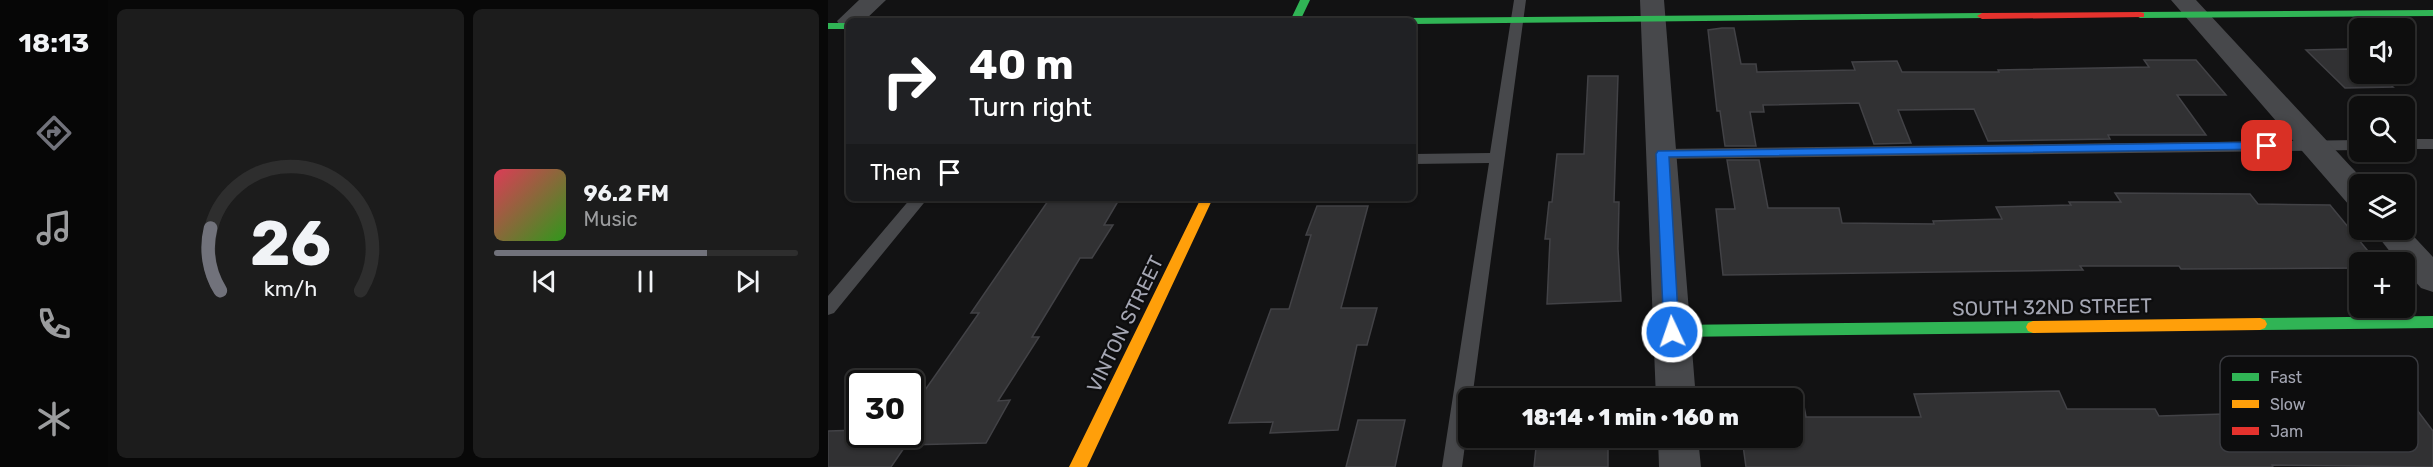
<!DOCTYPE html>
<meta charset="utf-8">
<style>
:root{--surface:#0e0e0e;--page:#1c1c1c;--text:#f1f3f6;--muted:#9b9c9e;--line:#2e2e2e;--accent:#71727b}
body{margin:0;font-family:Rubik,sans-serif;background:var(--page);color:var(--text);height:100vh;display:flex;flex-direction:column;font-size:22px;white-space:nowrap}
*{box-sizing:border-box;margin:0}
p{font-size:20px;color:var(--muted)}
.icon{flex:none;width:33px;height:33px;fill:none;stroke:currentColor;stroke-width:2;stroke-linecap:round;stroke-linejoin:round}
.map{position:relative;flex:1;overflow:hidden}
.side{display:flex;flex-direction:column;gap:9px;padding:9px;background:#080808;width:720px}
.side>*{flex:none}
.guide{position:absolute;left:18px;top:18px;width:570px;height:183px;border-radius:9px;box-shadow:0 2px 4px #0004,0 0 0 2px var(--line);background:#202124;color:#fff;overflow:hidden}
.fabs{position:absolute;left:1521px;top:18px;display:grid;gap:12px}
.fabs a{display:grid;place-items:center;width:66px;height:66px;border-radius:9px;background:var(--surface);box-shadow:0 2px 4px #0004,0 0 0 2px var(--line);font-size:30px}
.speed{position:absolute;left:18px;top:370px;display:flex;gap:12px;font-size:30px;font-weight:700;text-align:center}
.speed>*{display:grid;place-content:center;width:78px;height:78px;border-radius:50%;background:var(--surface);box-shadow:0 2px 4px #0004,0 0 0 2px var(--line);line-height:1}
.speed .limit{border:3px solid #111;border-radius:9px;background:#fff;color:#111}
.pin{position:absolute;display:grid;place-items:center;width:51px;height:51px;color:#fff;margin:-26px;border-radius:12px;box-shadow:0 3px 9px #0006}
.me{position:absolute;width:66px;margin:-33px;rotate:357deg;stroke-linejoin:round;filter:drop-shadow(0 0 4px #0008)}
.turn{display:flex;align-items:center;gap:21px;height:126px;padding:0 24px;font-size:27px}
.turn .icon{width:78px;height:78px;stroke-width:2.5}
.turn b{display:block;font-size:42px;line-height:51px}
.then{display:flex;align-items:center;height:57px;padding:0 24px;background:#0003;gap:12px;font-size:22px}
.side .card{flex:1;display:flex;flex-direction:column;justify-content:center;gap:9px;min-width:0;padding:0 21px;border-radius:9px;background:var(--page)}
.side .dial{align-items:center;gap:0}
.dial svg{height:156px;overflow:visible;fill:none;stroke:var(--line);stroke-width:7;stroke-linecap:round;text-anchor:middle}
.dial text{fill:var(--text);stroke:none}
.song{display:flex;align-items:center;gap:18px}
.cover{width:72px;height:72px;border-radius:9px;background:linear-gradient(135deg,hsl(350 70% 55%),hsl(110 70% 35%))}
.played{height:6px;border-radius:3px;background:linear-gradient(90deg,var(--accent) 70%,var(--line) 70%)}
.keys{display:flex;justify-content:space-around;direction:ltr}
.side .tiles{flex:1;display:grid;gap:9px;grid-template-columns:repeat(2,1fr)}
.trip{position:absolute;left:630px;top:388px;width:345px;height:60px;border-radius:9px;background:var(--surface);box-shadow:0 2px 4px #0004,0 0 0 2px var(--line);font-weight:800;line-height:60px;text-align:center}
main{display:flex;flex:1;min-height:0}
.dock{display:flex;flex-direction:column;width:108px;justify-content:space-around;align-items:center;background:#060606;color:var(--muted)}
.dock .icon{width:42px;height:42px}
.dock .current{color:var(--accent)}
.dock b{font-size:27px;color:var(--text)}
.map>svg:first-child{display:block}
</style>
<main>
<nav class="dock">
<b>18:13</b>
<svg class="icon current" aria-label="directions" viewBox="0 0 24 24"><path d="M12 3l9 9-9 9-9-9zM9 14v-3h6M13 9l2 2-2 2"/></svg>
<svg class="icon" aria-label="music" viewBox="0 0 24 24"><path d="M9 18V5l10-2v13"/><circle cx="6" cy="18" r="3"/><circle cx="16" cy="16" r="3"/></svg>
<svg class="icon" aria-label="phone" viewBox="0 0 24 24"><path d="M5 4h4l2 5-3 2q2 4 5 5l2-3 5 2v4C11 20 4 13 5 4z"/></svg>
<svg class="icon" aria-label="climate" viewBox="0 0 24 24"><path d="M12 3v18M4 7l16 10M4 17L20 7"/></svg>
</nav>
<section class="side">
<div class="tiles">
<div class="card dial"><svg viewBox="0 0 100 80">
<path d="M14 69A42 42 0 1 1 86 69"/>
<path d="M14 69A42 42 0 0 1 9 37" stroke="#71727b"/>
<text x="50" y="56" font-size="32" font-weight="700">26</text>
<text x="50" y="72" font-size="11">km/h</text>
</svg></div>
<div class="card">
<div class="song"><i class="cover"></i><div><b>96.2 FM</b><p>Music</p></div></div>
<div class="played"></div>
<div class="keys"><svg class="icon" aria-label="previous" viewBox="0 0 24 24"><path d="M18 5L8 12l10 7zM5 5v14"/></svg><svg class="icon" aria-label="pause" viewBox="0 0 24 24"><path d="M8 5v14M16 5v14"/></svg><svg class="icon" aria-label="next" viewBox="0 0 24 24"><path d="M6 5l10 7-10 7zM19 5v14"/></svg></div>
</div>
</div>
</section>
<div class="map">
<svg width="1605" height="467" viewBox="0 0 1605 467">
<rect width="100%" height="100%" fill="#121213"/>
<!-- building -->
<path fill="#313133" stroke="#424246" stroke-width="1.5" d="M 894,28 L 906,28 L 913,64 L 928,64 L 929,72 L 1027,70 L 1024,62 L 1069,61 L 1074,72 L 1171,72 L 1170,70 L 1321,67 L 1316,60 L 1368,60 L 1398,95 L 1349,95 L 1378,135 L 1280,135 L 1282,139 L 1160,141 L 1146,109 L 1070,110 L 1083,143 L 1046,144 L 1031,103 L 935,105 L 936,112 L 922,112 L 928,146 L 897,146 L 892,111 L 889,111 L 880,30 Z
M 1519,49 L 1526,56 L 1532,57 L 1532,74 L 1550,74 L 1565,87 L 1517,88 L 1478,50 Z
M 760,76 L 790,76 L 786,202 L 791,202 L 790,249 L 793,301 L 719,304 L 722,239 L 717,239 L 721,202 L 724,202 L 729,154 L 756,154 Z
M 899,160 L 931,160 L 940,208 L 1011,208 L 1014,223 L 1106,224 L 1105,221 L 1174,219 L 1168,207 L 1243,205 L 1241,202 L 1293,202 L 1287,193 L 1422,194 L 1430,204 L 1502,205 L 1549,262 L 1532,262 L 1532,268 L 1353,269 L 1351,266 L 1252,266 L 1255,270 L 895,275 L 888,209 L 907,209 Z
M 222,198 L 292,198 L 276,225 L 285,225 L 264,258 L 252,258 L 204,337 L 211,337 L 170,401 L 182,400 L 158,443 L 78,445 L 63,467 L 0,467 L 0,431 L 32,430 L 32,435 L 82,435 L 82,403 L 88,403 L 151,313 L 143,313 Z
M 489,206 L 540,206 L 513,308 L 549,308 L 539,345 L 529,345 L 510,430 L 442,433 L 445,422 L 401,423 L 443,309 L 461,309 L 483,235 L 478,235 Z
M 1231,391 L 1239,409 L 1327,409 L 1331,416 L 1429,413 L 1424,406 L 1527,407 L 1517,393 L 1577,394 L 1605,431 L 1605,467 L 1444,465 L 1445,467 L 918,467 L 914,438 L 964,438 L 964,399 L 909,399 L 908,397 L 974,395 L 978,417 L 1093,417 L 1086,394 Z
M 530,420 L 577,420 L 567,467 L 518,467 Z
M 709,438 L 780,438 L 780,467 L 706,467 Z"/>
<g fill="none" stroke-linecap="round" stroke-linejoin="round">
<!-- lane -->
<path fill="#47484b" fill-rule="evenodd" d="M 686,0 L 698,0 L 644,399 L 640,399 L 640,423 L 634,467 L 614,467 L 661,163 L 585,164 L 585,154 L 662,153 Z
M 1576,139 L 1605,139 L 1605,149 L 1576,149 Z
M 1532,140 L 1532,150 L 835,159 L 828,154 L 835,149 Z
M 83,198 L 100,198 L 6,313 L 0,315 L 0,296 Z"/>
<!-- street -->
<path fill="#47484b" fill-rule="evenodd" d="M 31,0 L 58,0 L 36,21 L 21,21 L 21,28 L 12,26 L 9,21 Z
M 812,0 L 836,0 L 868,399 L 828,399 Z
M 1343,0 L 1368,0 L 1539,184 L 1532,184 L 1532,208 L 1521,205 Z
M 1576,226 L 1605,257 L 1605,292 L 1593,288 L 1576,269 L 1576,262 L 1570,262 L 1545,230 L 1576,230 Z
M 830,438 L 870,438 L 873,467 L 831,467 Z"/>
<!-- fast -->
<path fill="#30b455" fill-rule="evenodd" d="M 472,0 L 482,0 L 472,21 L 462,21 Z
M 1605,10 L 1605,16 L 1312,18 L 1307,15 L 1312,12 Z
M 1154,13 L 1159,16 L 1158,18 L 585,24 L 585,21 L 566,21 L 571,18 Z
M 0,23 L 21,23 L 21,29 L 0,29 Z
M 1605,316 L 1605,328 L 1432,330 L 1427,328 L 1425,324 L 1427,320 L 1432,318 Z
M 1205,321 L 1210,323 L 1212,327 L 1210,331 L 1205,333 L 844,337 L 839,335 L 836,331 L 839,327 L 844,325 Z"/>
<!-- slow -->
<path fill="#ff9f0a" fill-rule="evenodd" d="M 373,198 L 385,198 L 259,467 L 241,467 Z
M 1432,318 L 1437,320 L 1439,324 L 1437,328 L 1432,330 L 1205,333 L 1200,331 L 1198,327 L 1200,323 L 1205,321 Z"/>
<!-- jam -->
<path fill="#e5322d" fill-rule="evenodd" d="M 1312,12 L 1316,13 L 1316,17 L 1154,19 L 1149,16 L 1154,13 Z"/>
</g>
<!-- route -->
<path fill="#1a73e8" stroke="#114b97" stroke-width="1.5" d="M 1439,142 L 1443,143 L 1443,149 L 841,157 L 851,332 L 849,336 L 838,336 L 836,332 L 828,154 L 830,151 Z"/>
<g text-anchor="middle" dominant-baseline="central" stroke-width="4.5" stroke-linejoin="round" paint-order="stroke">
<!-- street labels -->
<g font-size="20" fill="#a4a6b3" stroke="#0d0d0e">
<text transform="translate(1224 307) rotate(-1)">SOUTH 32ND STREET</text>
<text transform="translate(297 324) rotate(-64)">VINTON STREET</text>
</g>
</g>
<!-- legend -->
<rect x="1392" y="356" width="198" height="96" rx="9" fill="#0d0d0e" stroke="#3a3b40" stroke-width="1.5"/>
<rect x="1404" y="373" width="27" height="8" fill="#30b455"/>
<rect x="1404" y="400" width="27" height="8" fill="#ff9f0a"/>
<rect x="1404" y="427" width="27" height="8" fill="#e5322d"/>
<g font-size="16" fill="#a4a6b3">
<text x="1442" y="383">Fast</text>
<text x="1442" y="410">Slow</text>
<text x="1442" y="437">Jam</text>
</g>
</svg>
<div class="fabs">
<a><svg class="icon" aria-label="sound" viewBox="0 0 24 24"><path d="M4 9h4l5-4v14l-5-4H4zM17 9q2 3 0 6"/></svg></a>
<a><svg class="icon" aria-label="search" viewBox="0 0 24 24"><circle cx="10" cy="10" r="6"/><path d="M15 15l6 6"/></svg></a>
<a><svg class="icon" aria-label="layers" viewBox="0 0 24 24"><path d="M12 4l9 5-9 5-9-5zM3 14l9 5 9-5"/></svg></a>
<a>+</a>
</div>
<div class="speed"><div class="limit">30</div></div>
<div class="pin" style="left:1439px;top:146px;background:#d93025"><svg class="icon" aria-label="arrive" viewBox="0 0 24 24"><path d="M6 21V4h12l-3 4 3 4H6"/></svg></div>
<svg class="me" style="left:844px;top:332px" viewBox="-20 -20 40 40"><circle r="17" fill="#1a73e8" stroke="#fff" stroke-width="3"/><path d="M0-11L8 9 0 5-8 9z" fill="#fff"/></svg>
<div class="trip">18:14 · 1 min · 160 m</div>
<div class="guide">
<div class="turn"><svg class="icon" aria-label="right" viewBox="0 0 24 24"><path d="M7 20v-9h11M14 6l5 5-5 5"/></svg><div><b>40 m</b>Turn right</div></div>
<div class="then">Then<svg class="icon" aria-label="arrive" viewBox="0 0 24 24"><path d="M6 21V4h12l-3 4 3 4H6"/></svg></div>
</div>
</div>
</main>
